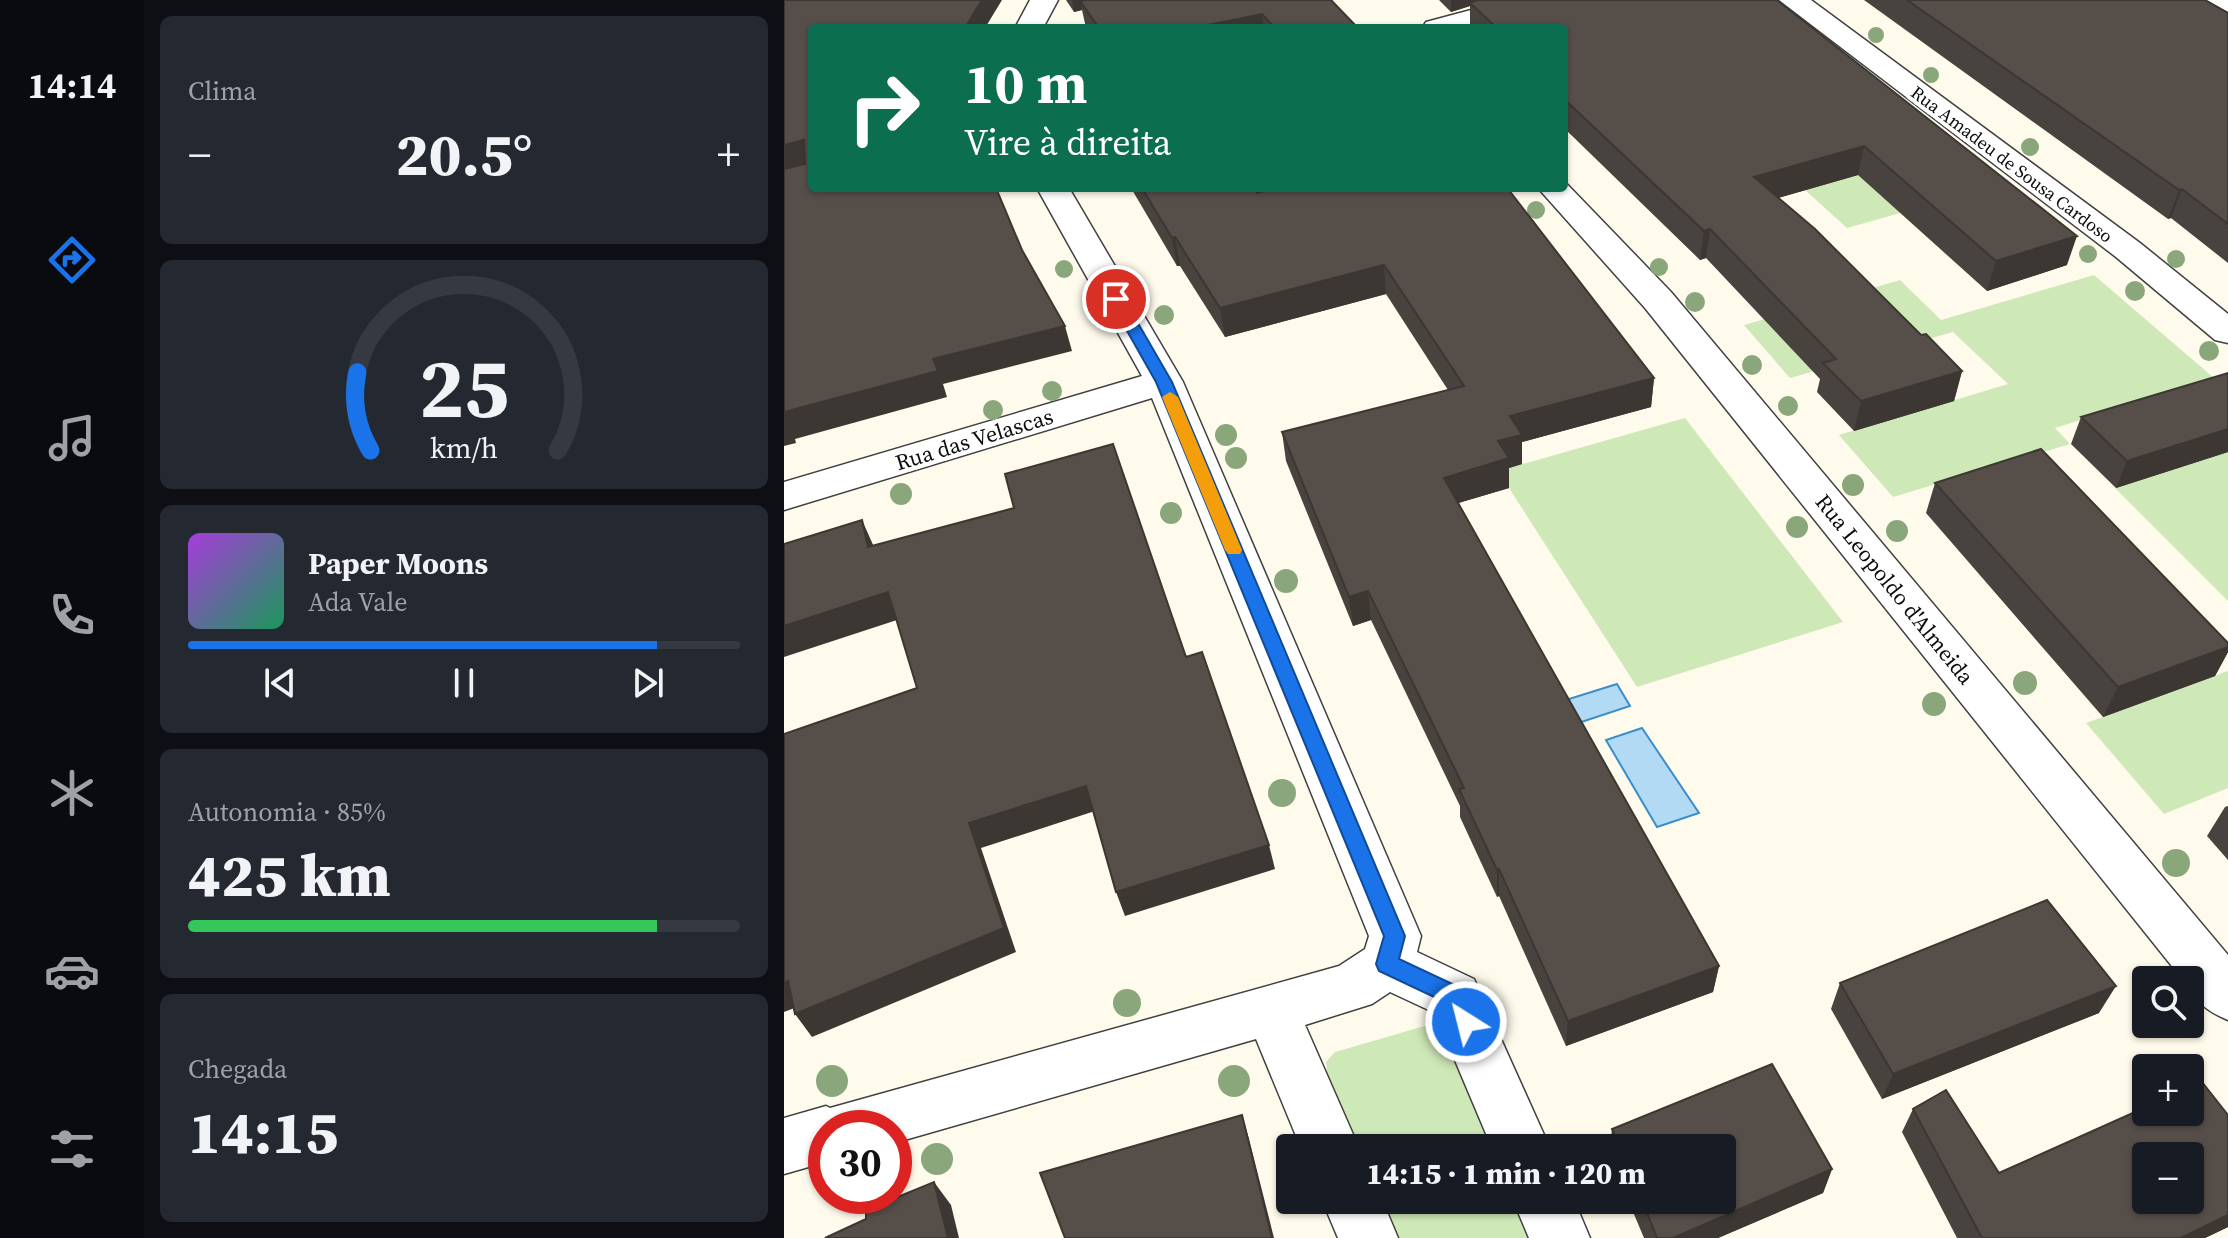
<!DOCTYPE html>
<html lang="pt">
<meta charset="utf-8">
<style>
:root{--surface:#171b24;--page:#242831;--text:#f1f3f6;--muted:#9ea1a6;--line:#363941;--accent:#1a73e8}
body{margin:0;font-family:"Source Serif 4",serif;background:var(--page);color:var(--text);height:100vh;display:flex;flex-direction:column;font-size:30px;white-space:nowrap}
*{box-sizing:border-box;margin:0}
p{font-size:26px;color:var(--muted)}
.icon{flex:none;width:44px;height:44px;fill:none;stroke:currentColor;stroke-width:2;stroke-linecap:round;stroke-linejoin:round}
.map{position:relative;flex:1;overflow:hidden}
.details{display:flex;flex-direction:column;gap:16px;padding:16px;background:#0d0f14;width:640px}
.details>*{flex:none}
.guide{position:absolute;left:24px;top:24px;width:760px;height:168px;border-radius:8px;box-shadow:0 2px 6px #0004;background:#0b6e4f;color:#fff;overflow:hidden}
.tools{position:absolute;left:1348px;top:966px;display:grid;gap:16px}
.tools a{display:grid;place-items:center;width:72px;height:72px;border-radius:8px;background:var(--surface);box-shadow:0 2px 6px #0004;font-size:40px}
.speed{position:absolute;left:24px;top:1110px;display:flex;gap:16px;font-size:40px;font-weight:700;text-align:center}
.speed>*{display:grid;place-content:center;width:104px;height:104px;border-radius:50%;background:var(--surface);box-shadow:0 2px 6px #0004;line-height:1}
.speed .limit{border:12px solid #d22;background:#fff;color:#111}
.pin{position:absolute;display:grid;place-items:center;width:68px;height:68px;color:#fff;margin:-34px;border:4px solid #fff;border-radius:50%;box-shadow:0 2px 8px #0007}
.me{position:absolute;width:88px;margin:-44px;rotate:324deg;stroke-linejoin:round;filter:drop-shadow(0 0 6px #0008)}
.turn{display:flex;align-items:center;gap:28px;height:168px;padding:0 24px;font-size:36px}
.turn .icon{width:104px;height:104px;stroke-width:2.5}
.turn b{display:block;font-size:56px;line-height:68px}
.big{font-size:60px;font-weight:800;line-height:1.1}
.details .card{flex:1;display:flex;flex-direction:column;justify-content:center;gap:12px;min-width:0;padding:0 28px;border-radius:12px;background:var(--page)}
.details .dial{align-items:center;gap:0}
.dial svg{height:208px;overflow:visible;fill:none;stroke:var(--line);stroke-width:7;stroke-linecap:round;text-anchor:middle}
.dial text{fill:var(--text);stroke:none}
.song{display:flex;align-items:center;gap:24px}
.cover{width:96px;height:96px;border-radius:12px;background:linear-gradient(135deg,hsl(280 70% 55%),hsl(150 70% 35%))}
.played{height:8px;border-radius:4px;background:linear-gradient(90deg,var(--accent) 85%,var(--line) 85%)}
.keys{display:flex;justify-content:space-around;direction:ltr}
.heat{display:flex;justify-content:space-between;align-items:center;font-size:44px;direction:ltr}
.charge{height:12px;border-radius:6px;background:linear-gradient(90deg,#34c759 85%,var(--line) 0)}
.trip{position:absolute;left:492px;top:1134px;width:460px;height:80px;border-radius:8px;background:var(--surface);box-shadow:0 2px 6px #0004;font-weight:800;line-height:80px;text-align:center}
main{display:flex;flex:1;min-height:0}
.dock{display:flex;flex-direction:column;width:144px;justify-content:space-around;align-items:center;background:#090b0e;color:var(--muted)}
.dock .icon{width:56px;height:56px}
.dock .active{color:var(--accent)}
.dock b{font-size:36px;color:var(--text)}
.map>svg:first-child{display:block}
</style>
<main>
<nav class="dock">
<b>14:14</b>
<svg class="icon active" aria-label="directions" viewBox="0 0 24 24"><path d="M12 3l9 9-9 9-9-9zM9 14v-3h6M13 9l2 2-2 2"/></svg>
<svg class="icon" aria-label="music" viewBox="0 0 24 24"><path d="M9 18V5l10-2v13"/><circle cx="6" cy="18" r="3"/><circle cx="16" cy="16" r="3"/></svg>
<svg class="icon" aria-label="phone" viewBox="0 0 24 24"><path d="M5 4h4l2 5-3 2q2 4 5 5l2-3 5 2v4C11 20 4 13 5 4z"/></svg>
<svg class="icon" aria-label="climate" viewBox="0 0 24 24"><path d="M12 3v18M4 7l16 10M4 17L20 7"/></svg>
<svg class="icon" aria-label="car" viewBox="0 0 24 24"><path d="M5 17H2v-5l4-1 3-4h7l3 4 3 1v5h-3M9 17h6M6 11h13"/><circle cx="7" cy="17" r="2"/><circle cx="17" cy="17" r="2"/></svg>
<svg class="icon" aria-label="filters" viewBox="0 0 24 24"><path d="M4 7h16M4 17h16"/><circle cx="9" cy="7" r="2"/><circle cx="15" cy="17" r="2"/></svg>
</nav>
<section class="details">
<div class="card"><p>Clima</p>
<div class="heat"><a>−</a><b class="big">20.5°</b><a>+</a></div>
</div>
<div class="card dial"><svg viewBox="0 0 100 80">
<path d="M14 69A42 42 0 1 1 86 69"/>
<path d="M14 69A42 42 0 0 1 9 39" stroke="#1a73e8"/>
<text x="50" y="56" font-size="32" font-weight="700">25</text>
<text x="50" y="72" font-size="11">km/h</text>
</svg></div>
<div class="card">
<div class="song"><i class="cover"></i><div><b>Paper Moons</b><p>Ada Vale</p></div></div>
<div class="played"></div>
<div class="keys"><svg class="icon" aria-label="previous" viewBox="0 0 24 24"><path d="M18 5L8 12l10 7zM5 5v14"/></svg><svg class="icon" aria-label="pause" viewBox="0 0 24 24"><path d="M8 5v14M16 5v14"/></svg><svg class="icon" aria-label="next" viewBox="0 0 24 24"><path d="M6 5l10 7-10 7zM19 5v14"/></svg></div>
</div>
<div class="card"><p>Autonomia · 85%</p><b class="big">425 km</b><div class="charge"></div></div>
<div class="card"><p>Chegada</p><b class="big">14:15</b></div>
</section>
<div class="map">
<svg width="1444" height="1238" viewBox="0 0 1444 1238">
<rect width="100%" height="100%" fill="#fffbec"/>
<!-- green -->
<path fill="#cfe8b7" d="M 1156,148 L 1205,188 L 1063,228 L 1021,190 Z
M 1310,275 L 1430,378 L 1271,428 L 1286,444 L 1109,497 L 1055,435 L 1224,384 L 1169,332 L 1006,378 L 960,325 L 1116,280 L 1157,320 Z
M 901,418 L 1059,622 L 853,687 L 714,471 Z
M 1444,452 L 1444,601 L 1331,488 Z
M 1444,671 L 1444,788 L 1380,814 L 1302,723 Z
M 644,1025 L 661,1030 L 715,1148 L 571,1148 L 544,1081 L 542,1062 L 551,1052 Z
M 592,1200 L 738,1200 L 755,1238 L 607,1238 Z"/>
<!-- water -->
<path fill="#b3daf5" stroke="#3b8dca" stroke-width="2" d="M 833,684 L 846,706 L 770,731 L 756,708 Z
M 858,728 L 915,813 L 873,827 L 822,740 Z"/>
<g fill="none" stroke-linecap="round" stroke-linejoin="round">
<!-- street casing -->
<g stroke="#404040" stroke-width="3">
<path id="street" d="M 246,0 L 274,0 L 259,28 L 231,28 Z
M 711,0 L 748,0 L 744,6 L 684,28 L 638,28 L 642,22 L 687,10 Z
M 995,0 L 1027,0 L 1356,243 L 1444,314 L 1444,343 L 1431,340 L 1332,257 Z
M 1422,0 L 1444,0 L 1444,13 L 1434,11 Z
M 780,181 L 887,292 L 1444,955 L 1444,1020 C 1427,1013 1406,1001 1406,980 L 1399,980 L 861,308 L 754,188 L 780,188 Z
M 253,188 L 285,188 L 399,382 L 637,936 L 633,952 L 690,979 L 766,1148 L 708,1148 L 651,1013 L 606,992 L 588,1004 L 521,1025 L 575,1148 L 517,1148 L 472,1039 L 110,1143 L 110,1128 L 42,1128 L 42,1162 L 0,1174 L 0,1118 L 42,1106 L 46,1108 L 555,966 L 581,949 L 585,936 L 368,398 L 0,510 L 0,482 L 358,376 Z
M 538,1200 L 598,1200 L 614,1238 L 554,1238 Z
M 729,1200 L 790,1200 L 806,1238 L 745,1238 Z"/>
</g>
<!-- street -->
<use href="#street" fill="#fff" fill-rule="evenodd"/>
</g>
<!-- trees -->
<g fill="#8aa77b">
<circle cx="1092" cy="35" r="8"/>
<circle cx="1147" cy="75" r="8"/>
<circle cx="1246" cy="147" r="9"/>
<circle cx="752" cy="210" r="9"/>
<circle cx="1304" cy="254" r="9"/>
<circle cx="1392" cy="259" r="9"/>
<circle cx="875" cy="267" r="9"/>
<circle cx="280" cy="269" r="9"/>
<circle cx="1351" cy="291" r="10"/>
<circle cx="911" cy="302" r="10"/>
<circle cx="380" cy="315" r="10"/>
<circle cx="1425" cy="351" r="10"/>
<circle cx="968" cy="365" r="10"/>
<circle cx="268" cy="391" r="10"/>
<circle cx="1004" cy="406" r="10"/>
<circle cx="209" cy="410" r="10"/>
<circle cx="442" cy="435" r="11"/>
<circle cx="452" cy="458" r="11"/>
<circle cx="1069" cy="485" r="11"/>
<circle cx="117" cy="494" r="11"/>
<circle cx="387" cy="513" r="11"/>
<circle cx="1013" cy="527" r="11"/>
<circle cx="1113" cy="531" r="11"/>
<circle cx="502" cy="581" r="12"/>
<circle cx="1241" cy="683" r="12"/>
<circle cx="1150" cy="704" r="12"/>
<circle cx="498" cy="793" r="14"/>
<circle cx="1392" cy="863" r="14"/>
<circle cx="343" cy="1003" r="14"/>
<circle cx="48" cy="1081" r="16"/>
<circle cx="450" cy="1081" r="16"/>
<circle cx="153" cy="1159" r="16"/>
</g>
<!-- wall -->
<path fill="#49433f" d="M 282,0 L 547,0 L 574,28 L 302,28 L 298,10 L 290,12 Z
M 655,0 L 994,0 L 1283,265 L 1203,291 L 1074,175 L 994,198 L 1137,335 L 1178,371 L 1170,401 L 1070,431 L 1033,392 L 1036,379 L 922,258 L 916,260 L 780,128 L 780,28 L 686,28 L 686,6 L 667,12 Z
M 1080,0 L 1421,0 L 1444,13 L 1444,263 L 1387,218 L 1384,219 Z
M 347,188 L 470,188 L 473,193 L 870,378 L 867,407 L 738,442 L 738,464 L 725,468 L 725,488 L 674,503 L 935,966 L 929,992 L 782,1046 L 715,896 L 713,897 L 676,817 L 676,806 L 587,620 L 569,626 L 502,461 L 498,432 L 664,390 L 602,294 L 441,337 L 396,266 L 393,266 Z
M 1444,373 L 1444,452 L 1332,488 L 1287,444 L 1297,417 Z
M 1151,483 L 1444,643 L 1444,652 L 1431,676 L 1319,717 L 1142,513 Z
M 1444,806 L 1444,860 L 1423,836 L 1441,807 Z
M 1056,983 L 1315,1013 L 1098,1099 L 1047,1009 Z
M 988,1064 L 1048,1169 L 1039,1193 L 934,1238 L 860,1238 L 844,1200 L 938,1200 L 938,1148 L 826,1148 L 828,1129 Z
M 1129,1109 L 1215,1173 L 1444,1227 L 1421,1238 L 1173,1238 L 1118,1132 Z"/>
<!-- shaded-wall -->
<path fill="#3c3733" d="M 198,0 L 218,0 L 201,28 L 181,28 Z
M 288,0 L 341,0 L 296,1 L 298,10 L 290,12 Z
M 667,0 L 702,0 L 686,3 L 686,6 L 667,12 Z
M 478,14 L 480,28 L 409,28 Z
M 20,140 L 28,165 L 0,172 L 0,145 Z
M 1080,146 L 1074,175 L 966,206 L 970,177 Z
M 1398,189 L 1387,218 L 1384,219 L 1395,190 Z
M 926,229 L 922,258 L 916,260 L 920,231 Z
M 1293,236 L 1283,265 L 1203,291 L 1212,261 Z
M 391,237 L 396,266 L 393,266 L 388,238 Z
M 600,265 L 602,294 L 441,337 L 436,308 Z
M 281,326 L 288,351 L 159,384 L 163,397 L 11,439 L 12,443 L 0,446 L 0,412 L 149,359 Z
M 1178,371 L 1170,401 L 1070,431 L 1077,401 Z
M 870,378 L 867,407 L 738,442 L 738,464 L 725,468 L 725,488 L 661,507 L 660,478 L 714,441 L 726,416 Z
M 1444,429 L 1444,452 L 1332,488 L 1343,461 Z
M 78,520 L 90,547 L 84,547 Z
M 584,591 L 587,620 L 569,626 L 565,597 Z
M 104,592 L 116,619 L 0,657 L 0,626 Z
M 1444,647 L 1444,652 L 1431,676 L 1319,717 L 1334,687 Z
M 302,786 L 311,811 L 197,848 L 232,952 L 28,1037 L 11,1014 L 185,823 Z
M 485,845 L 491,869 L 341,916 L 332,892 Z
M 715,869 L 715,896 L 713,897 L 713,870 Z
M 935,966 L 929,992 L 782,1046 L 784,1021 Z
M 4,981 L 21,1004 L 0,1012 L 0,983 Z
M 1332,986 L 1315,1013 L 1098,1099 L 1109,1074 Z
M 458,1115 L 465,1139 L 490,1238 L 488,1238 Z
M 1048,1169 L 1039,1193 L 934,1238 L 889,1238 Z
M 150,1182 L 167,1205 L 175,1238 L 164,1238 Z
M 1444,1215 L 1444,1227 L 1421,1238 L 1397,1238 Z"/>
<!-- building -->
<path fill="#554e49" stroke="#3c3733" stroke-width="2" fill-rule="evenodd" d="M 0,0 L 198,0 L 181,28 L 28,28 L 28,188 L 212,188 L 238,250 L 281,326 L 149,359 L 154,371 L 0,412 L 0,169 L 21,164 L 20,140 L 0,145 Z
M 302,0 L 547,0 L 574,28 L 491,28 L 478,14 L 409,28 L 315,28 L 296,1 Z
M 694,0 L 993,0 L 1293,236 L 1212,261 L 1080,146 L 970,177 L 1031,229 L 1137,335 L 1142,334 L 1178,371 L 1077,401 L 1039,363 L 1052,359 L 926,229 L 920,231 L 780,99 L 780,28 L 713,28 L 686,3 Z
M 1123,0 L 1421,0 L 1444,13 L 1444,224 L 1398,189 L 1395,190 Z
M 358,188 L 470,188 L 473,193 L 492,188 L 717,188 L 719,191 L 724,189 L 870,378 L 726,416 L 738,435 L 714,441 L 725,458 L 660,478 L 935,966 L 784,1021 L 715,869 L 713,870 L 675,789 L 680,788 L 584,591 L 565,597 L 498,432 L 680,386 L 600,265 L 436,308 L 391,237 L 388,238 Z
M 1444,373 L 1444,429 L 1343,461 L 1297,417 Z
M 329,444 L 402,657 L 418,652 L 485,845 L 332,892 L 302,786 L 185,823 L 220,928 L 11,1014 L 4,981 L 0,983 L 0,734 L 133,688 L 104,592 L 0,626 L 0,544 L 78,520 L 84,547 L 230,508 L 221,474 Z
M 1257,449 L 1444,643 L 1444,647 L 1334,687 L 1151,483 Z
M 1263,900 L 1332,986 L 1109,1074 L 1056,983 Z
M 988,1064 L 1048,1169 L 889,1238 L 873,1238 L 858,1200 L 938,1200 L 938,1148 L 836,1148 L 828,1129 Z
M 1418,1082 L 1444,1115 L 1444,1215 L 1397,1238 L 1198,1238 L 1129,1109 L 1162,1090 L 1215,1173 L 1362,1107 L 1362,1112 L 1406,1112 L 1406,1087 ZM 1362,1156 L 1406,1156 L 1406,1200 L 1362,1200 Z
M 458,1115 L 488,1238 L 281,1238 L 256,1173 Z
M 150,1182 L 164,1238 L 41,1238 L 82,1219 L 82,1210 Z"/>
<!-- route -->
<path fill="#1a73e8" stroke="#114b97" stroke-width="2" d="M 332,295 L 340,299 L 388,382 L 621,936 L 615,959 L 679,989 L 693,1022 L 690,1029 L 682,1032 L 674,1029 L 663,1003 L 595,971 L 592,964 L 600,936 L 372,382 L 325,299 Z"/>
<!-- slow -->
<path fill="#f59e0b" d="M 386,392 L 394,397 L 458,550 L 456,554 L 444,554 L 441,550 L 378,397 Z"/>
<g text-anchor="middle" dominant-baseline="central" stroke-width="8" stroke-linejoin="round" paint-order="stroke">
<!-- far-street labels -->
<g font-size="18" fill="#0d0d0d" stroke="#fff">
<text transform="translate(1228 164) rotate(37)">Rua Amadeu de Sousa Cardoso</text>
</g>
<!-- street labels -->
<g font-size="22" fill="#0d0d0d" stroke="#fff">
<text transform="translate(190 439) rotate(-17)">Rua das Velascas</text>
<text transform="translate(1111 589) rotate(51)">Rua Leopoldo d'Almeida</text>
</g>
</g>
</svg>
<div class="tools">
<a><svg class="icon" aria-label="search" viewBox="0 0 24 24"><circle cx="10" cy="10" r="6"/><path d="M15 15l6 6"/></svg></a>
<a>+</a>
<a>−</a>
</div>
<div class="speed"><div class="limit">30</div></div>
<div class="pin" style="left:332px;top:299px;background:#d93025"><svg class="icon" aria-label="arrive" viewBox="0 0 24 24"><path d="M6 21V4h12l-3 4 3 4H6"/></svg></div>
<svg class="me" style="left:682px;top:1022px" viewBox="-20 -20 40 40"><circle r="17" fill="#1a73e8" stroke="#fff" stroke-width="3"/><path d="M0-11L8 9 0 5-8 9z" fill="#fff"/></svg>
<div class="trip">14:15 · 1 min · 120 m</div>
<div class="guide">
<div class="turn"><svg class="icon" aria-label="right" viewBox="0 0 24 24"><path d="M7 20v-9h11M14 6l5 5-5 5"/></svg><div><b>10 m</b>Vire à direita</div></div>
</div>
</div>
</main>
